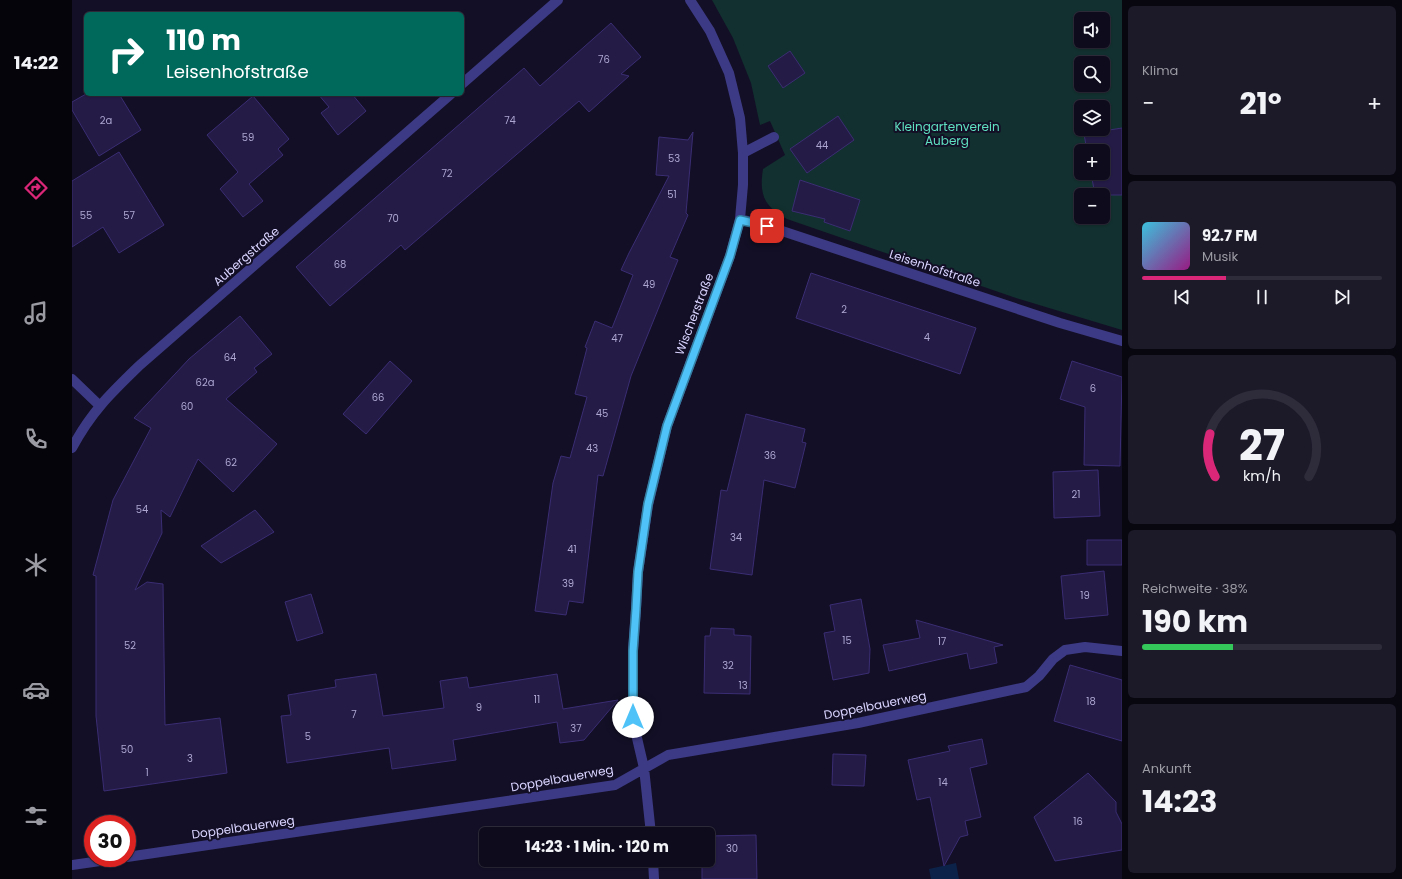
<!DOCTYPE html>
<html lang="de">
<meta charset="utf-8">
<style>
:root{--surface:#0e0b1c;--page:#1c1929;--text:#f1f3f6;--muted:#9b9ba3;--line:#2e2b3b;--accent:#db2777}
body{margin:0;font-family:Poppins,sans-serif;background:var(--page);color:var(--text);height:100vh;display:flex;flex-direction:column;font-size:15px;white-space:nowrap}
*{box-sizing:border-box;margin:0}
p{font-size:13px;color:var(--muted)}
.icon{flex:none;width:22px;height:22px;fill:none;stroke:currentColor;stroke-width:2;stroke-linecap:round;stroke-linejoin:round}
.map{position:relative;flex:1;overflow:hidden}
.side{display:flex;flex-direction:column;gap:6px;padding:6px;background:#08060f;width:280px}
.side>*{flex:none}
.guide{position:absolute;left:12px;top:12px;width:380px;height:84px;border-radius:6px;box-shadow:0 1px 3px #0004,0 0 0 1px var(--line);background:#00695c;color:#fff;overflow:hidden}
.fabs{position:absolute;left:1002px;top:12px;display:grid;gap:8px}
.fabs a{display:grid;place-items:center;width:36px;height:36px;border-radius:6px;background:var(--surface);box-shadow:0 1px 3px #0004,0 0 0 1px var(--line);font-size:20px}
.speed{position:absolute;left:12px;top:815px;display:flex;gap:8px;font-size:20px;font-weight:700;text-align:center}
.speed>*{display:grid;place-content:center;width:52px;height:52px;border-radius:50%;background:var(--surface);box-shadow:0 1px 3px #0004,0 0 0 1px var(--line);line-height:1}
.speed .limit{border:6px solid #d22;background:#fff;color:#111}
.pin{position:absolute;display:grid;place-items:center;width:34px;height:34px;color:#fff;margin:-17px;border-radius:8px;box-shadow:0 2px 6px #0006}
.me{position:absolute;width:44px;margin:-22px;rotate:0deg;stroke-linejoin:round;filter:drop-shadow(0 0 3px #0008)}
.turn{display:flex;align-items:center;gap:14px;height:84px;padding:0 16px;font-size:18px}
.turn .icon{width:52px;height:52px;stroke-width:2.5}
.turn b{display:block;font-size:28px;line-height:34px}
.big{font-size:30px;font-weight:700;line-height:1.1}
.side .widget{flex:1;display:flex;flex-direction:column;justify-content:center;gap:6px;min-width:0;padding:0 14px;border-radius:6px;background:var(--page)}
.side .dial{align-items:center;gap:0}
.dial svg{height:104px;overflow:visible;fill:none;stroke:var(--line);stroke-width:7;stroke-linecap:round;text-anchor:middle}
.dial text{fill:var(--text);stroke:none}
.song{display:flex;align-items:center;gap:12px}
.cover{width:48px;height:48px;border-radius:6px;background:linear-gradient(135deg,hsl(190 70% 55%),hsl(310 70% 35%))}
.played{height:4px;border-radius:2px;background:linear-gradient(90deg,var(--accent) 35%,var(--line) 35%)}
.keys{display:flex;justify-content:space-around;direction:ltr}
.heat{display:flex;justify-content:space-between;align-items:center;font-size:22px;direction:ltr}
.charge{height:6px;border-radius:3px;background:linear-gradient(90deg,#34c759 38%,var(--line) 0)}
.trip{position:absolute;left:407px;top:827px;width:236px;height:40px;border-radius:6px;background:var(--surface);box-shadow:0 1px 3px #0004,0 0 0 1px var(--line);font-weight:700;line-height:40px;text-align:center}
main{display:flex;flex:1;min-height:0}
.dock{display:flex;flex-direction:column;width:72px;justify-content:space-around;align-items:center;background:#06040b;color:var(--muted)}
.dock .icon{width:28px;height:28px}
.dock .active{color:var(--accent)}
.dock b{font-size:18px;color:var(--text)}
.map>svg:first-child{display:block}
</style>
<main>
<nav class="dock">
<b>14:22</b>
<svg class="icon active" aria-label="directions" viewBox="0 0 24 24"><path d="M12 3l9 9-9 9-9-9zM9 14v-3h6M13 9l2 2-2 2"/></svg>
<svg class="icon" aria-label="music" viewBox="0 0 24 24"><path d="M9 18V5l10-2v13"/><circle cx="6" cy="18" r="3"/><circle cx="16" cy="16" r="3"/></svg>
<svg class="icon" aria-label="phone" viewBox="0 0 24 24"><path d="M5 4h4l2 5-3 2q2 4 5 5l2-3 5 2v4C11 20 4 13 5 4z"/></svg>
<svg class="icon" aria-label="climate" viewBox="0 0 24 24"><path d="M12 3v18M4 7l16 10M4 17L20 7"/></svg>
<svg class="icon" aria-label="car" viewBox="0 0 24 24"><path d="M5 17H2v-5l4-1 3-4h7l3 4 3 1v5h-3M9 17h6M6 11h13"/><circle cx="7" cy="17" r="2"/><circle cx="17" cy="17" r="2"/></svg>
<svg class="icon" aria-label="filters" viewBox="0 0 24 24"><path d="M4 7h16M4 17h16"/><circle cx="9" cy="7" r="2"/><circle cx="15" cy="17" r="2"/></svg>
</nav>
<div class="map">
<svg width="1050" height="879" viewBox="0 0 1050 879">
<rect width="100%" height="100%" fill="#130f26"/>
<!-- green -->
<path fill="#12302f" fill-rule="evenodd" d="M 640,0 L 1050,0 L 1050,330 L 944,298 L 715,219 C 692,206 687,195 691,169 L 713,155 L 698,121 L 688,125 L 679,83 L 661,38 ZM 1009,19 L 1031,19 L 1031,41 L 1009,41 ZM 1009,63 L 1031,63 L 1031,85 L 1009,85 ZM 1009,107 L 1031,107 L 1031,129 L 1009,129 ZM 1009,151 L 1031,151 L 1031,173 L 1009,173 ZM 1009,195 L 1031,195 L 1031,217 L 1009,217 Z"/>
<!-- water -->
<path fill="#0c2248" d="M 884,863 L 887,879 L 859,879 L 857,869 Z"/>
<!-- building -->
<path fill="#241b47" stroke="#3b2d73" d="M 539,23 L 569,57 L 549,74 L 557,76 L 517,112 L 507,101 L 333,250 L 329,245 L 258,306 L 224,267 L 452,68 L 468,86 Z
M 718,51 L 733,73 L 711,88 L 696,66 Z
M 14,94 L 47,94 L 69,130 L 27,156 L 0,110 L 0,102 Z
M 246,94 L 280,94 L 294,111 L 266,135 L 249,113 L 257,107 Z
M 181,96 L 217,139 L 206,149 L 211,155 L 177,184 L 191,201 L 171,217 L 148,189 L 166,172 L 135,135 Z
M 766,116 L 782,140 L 735,173 L 718,149 Z
M 1050,128 L 1050,195 L 1023,195 L 1019,173 L 1031,173 L 1031,151 L 1015,151 L 1012,134 Z
M 621,132 L 614,213 L 616,215 L 598,257 L 606,260 L 559,376 L 531,476 L 526,475 L 511,603 L 497,601 L 494,615 L 463,611 L 481,483 L 489,456 L 498,458 L 515,397 L 503,394 L 515,348 L 513,347 L 523,321 L 540,328 L 561,275 L 549,270 L 557,253 L 597,176 L 584,175 L 587,137 L 616,140 Z
M 47,152 L 92,225 L 47,253 L 31,227 L 0,247 L 0,181 Z
M 728,180 L 788,200 L 778,231 L 752,222 L 753,219 L 720,211 Z
M 739,273 L 904,328 L 888,374 L 724,318 Z
M 168,316 L 200,354 L 182,368 L 185,372 L 154,399 L 205,444 L 161,492 L 126,459 L 98,517 L 89,510 L 90,533 L 63,590 L 75,582 L 91,584 L 93,725 L 148,718 L 155,773 L 32,791 L 24,716 L 24,576 L 21,575 L 41,500 L 79,428 L 62,418 L 117,359 Z
M 318,361 L 340,381 L 294,434 L 271,414 Z
M 1000,361 L 1050,377 L 1048,466 L 1012,465 L 1013,407 L 988,399 Z
M 674,414 L 733,429 L 730,442 L 734,443 L 723,488 L 692,480 L 680,575 L 638,569 L 649,490 L 655,491 Z
M 1026,470 L 1028,516 L 982,518 L 981,472 Z
M 183,510 L 202,532 L 149,563 L 129,546 Z
M 1015,540 L 1050,540 L 1050,565 L 1015,565 Z
M 1032,571 L 1036,615 L 993,619 L 989,576 Z
M 239,594 L 251,633 L 225,641 L 213,602 Z
M 789,599 L 798,649 L 797,673 L 761,680 L 752,633 L 763,631 L 758,605 Z
M 844,620 L 931,645 L 922,647 L 925,663 L 898,669 L 895,653 L 817,671 L 811,645 L 848,638 Z
M 639,628 L 662,629 L 662,635 L 679,636 L 678,694 L 632,693 L 633,636 L 638,636 Z
M 998,665 L 1050,680 L 1050,741 L 982,721 Z
M 304,674 L 311,716 L 372,708 L 368,681 L 395,677 L 397,688 L 485,674 L 491,709 L 546,700 L 512,740 L 488,743 L 485,722 L 381,740 L 384,760 L 320,769 L 317,748 L 215,763 L 209,716 L 219,715 L 216,695 L 264,687 L 263,680 Z
M 910,739 L 915,764 L 898,768 L 909,817 L 893,821 L 896,835 L 888,837 L 872,866 L 858,797 L 845,800 L 836,760 L 878,751 L 876,746 Z
M 761,754 L 794,755 L 792,786 L 760,785 Z
M 1016,773 L 1044,802 L 1044,812 L 1050,824 L 1050,850 L 983,861 L 962,817 Z
M 684,835 L 685,879 L 630,879 L 630,860 L 636,860 L 636,836 Z"/>
<g fill="none" stroke-linecap="round" stroke-linejoin="round">
<!-- lane -->
<path stroke="#3d3a85" stroke-width="10" d="M 671,153 L 702,137"/>
<!-- street -->
<path stroke="#3d3a85" stroke-width="10" d="M 390,84 L 486,0
M 668,219 L 695,226 L 988,323 L 1050,341
M 0,379 L 27,405
M 0,448 C 19,412 39,393 68,365 L 379,94
M 579,834 L 572,768 L 561,721 L 561,651 L 564,609 L 566,572 L 576,505 L 595,426 L 658,256 L 668,219 L 671,185 L 671,153 L 668,118 L 657,73 L 638,31 L 618,0
M 55,857 L 543,785 L 596,755 L 786,723 L 954,687 L 967,676 L 981,659 L 993,650 L 1013,647 L 1050,651
M 581,860 L 582,879
M 0,865 L 49,858"/>
</g>
<g fill="none" stroke-linecap="round" stroke-linejoin="round">
<!-- route casing -->
<g stroke="#337fa1" stroke-width="10">
<path id="route" d="M 561,717 L 561,651 L 564,609 L 566,572 L 576,504 L 595,426 L 658,256 L 668,220 L 695,226"/>
</g>
<!-- route -->
<use href="#route" stroke="#4fc3f7" stroke-width="7"/>
</g>
<g text-anchor="middle" dominant-baseline="central" stroke-width="4" stroke-linejoin="round" paint-order="stroke">
<!-- number labels -->
<g font-size="10" fill="#aca6d1">
<text x="532" y="59">76</text>
<text x="34" y="120">2a</text>
<text x="438" y="120">74</text>
<text x="176" y="137">59</text>
<text x="750" y="145">44</text>
<text x="602" y="158">53</text>
<text x="375" y="173">72</text>
<text x="600" y="194">51</text>
<text x="14" y="215">55</text>
<text x="57" y="215">57</text>
<text x="321" y="218">70</text>
<text x="268" y="264">68</text>
<text x="577" y="284">49</text>
<text x="772" y="309">2</text>
<text x="855" y="337">4</text>
<text x="545" y="338">47</text>
<text x="158" y="357">64</text>
<text x="133" y="382">62a</text>
<text x="1021" y="388">6</text>
<text x="306" y="397">66</text>
<text x="115" y="406">60</text>
<text x="530" y="413">45</text>
<text x="520" y="448">43</text>
<text x="698" y="455">36</text>
<text x="159" y="462">62</text>
<text x="1004" y="494">21</text>
<text x="70" y="509">54</text>
<text x="664" y="537">34</text>
<text x="500" y="549">41</text>
<text x="496" y="583">39</text>
<text x="1013" y="595">19</text>
<text x="775" y="640">15</text>
<text x="870" y="641">17</text>
<text x="58" y="645">52</text>
<text x="656" y="665">32</text>
<text x="671" y="685">13</text>
<text x="465" y="699">11</text>
<text x="1019" y="701">18</text>
<text x="407" y="707">9</text>
<text x="282" y="714">7</text>
<text x="504" y="728">37</text>
<text x="236" y="736">5</text>
<text x="55" y="749">50</text>
<text x="118" y="758">3</text>
<text x="75" y="772">1</text>
<text x="871" y="782">14</text>
<text x="1006" y="821">16</text>
<text x="660" y="848">30</text>
</g>
<!-- park labels -->
<g font-size="12" fill="#5fe0c0" stroke="#130f26">
<text x="875" y="126">Kleingartenverein<tspan x="875" dy="14">Auberg</tspan></text>
</g>
<!-- street labels -->
<g font-size="12" fill="#d9d4ff" stroke="#130f26">
<text transform="translate(174 256) rotate(-41)">Aubergstraße</text>
<text transform="translate(863 268) rotate(18)">Leisenhofstraße</text>
<text transform="translate(622 314) rotate(-69)">Wischerstraße</text>
<text transform="translate(803 705) rotate(-11)">Doppelbauerweg</text>
<text transform="translate(490 778) rotate(-10)">Doppelbauerweg</text>
<text transform="translate(171 827) rotate(-8)">Doppelbauerweg</text>
</g>
</g>
</svg>
<div class="fabs">
<a><svg class="icon" aria-label="sound" viewBox="0 0 24 24"><path d="M4 9h4l5-4v14l-5-4H4zM17 9q2 3 0 6"/></svg></a>
<a><svg class="icon" aria-label="search" viewBox="0 0 24 24"><circle cx="10" cy="10" r="6"/><path d="M15 15l6 6"/></svg></a>
<a><svg class="icon" aria-label="layers" viewBox="0 0 24 24"><path d="M12 4l9 5-9 5-9-5zM3 14l9 5 9-5"/></svg></a>
<a>+</a>
<a>−</a>
</div>
<div class="speed"><div class="limit">30</div></div>
<div class="pin" style="left:695px;top:226px;background:#d93025"><svg class="icon" aria-label="arrive" viewBox="0 0 24 24"><path d="M6 21V4h12l-3 4 3 4H6"/></svg></div>
<svg class="me" style="left:561px;top:717px" viewBox="-20 -20 40 40"><circle r="19" fill="#fff"/><path d="M0-13L10 11 0 6-10 11z" fill="#4fc3f7"/></svg>
<div class="trip">14:23 · 1 Min. · 120 m</div>
<div class="guide">
<div class="turn"><svg class="icon" aria-label="right" viewBox="0 0 24 24"><path d="M7 20v-9h11M14 6l5 5-5 5"/></svg><div><b>110 m</b>Leisenhofstraße</div></div>
</div>
</div>
<section class="side">
<div class="widget"><p>Klima</p>
<div class="heat"><a>−</a><b class="big">21°</b><a>+</a></div>
</div>
<div class="widget">
<div class="song"><i class="cover"></i><div><b>92.7 FM</b><p>Musik</p></div></div>
<div class="played"></div>
<div class="keys"><svg class="icon" aria-label="previous" viewBox="0 0 24 24"><path d="M18 5L8 12l10 7zM5 5v14"/></svg><svg class="icon" aria-label="pause" viewBox="0 0 24 24"><path d="M8 5v14M16 5v14"/></svg><svg class="icon" aria-label="next" viewBox="0 0 24 24"><path d="M6 5l10 7-10 7zM19 5v14"/></svg></div>
</div>
<div class="widget dial"><svg viewBox="0 0 100 80">
<path d="M14 69A42 42 0 1 1 86 69"/>
<path d="M14 69A42 42 0 0 1 10 36" stroke="#db2777"/>
<text x="50" y="56" font-size="32" font-weight="700">27</text>
<text x="50" y="72" font-size="11">km/h</text>
</svg></div>
<div class="widget"><p>Reichweite · 38%</p><b class="big">190 km</b><div class="charge"></div></div>
<div class="widget"><p>Ankunft</p><b class="big">14:23</b></div>
</section>
</main>
